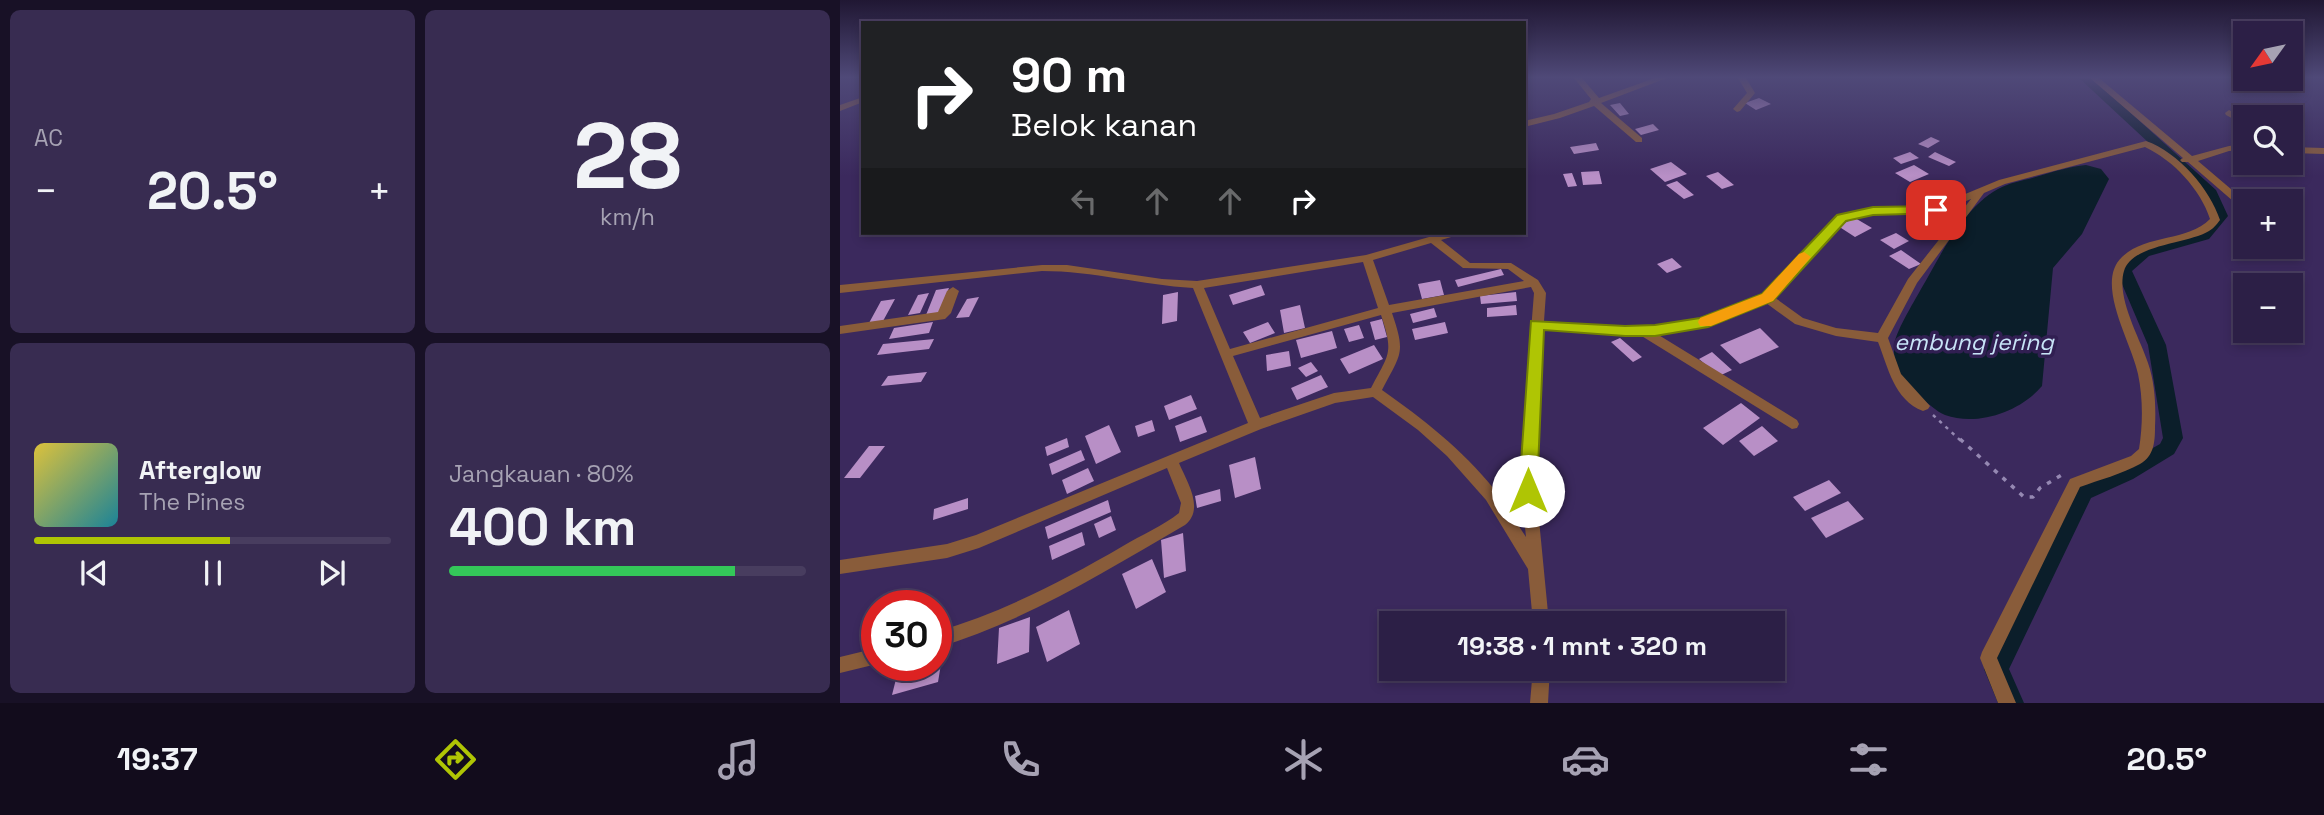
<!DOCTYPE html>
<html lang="id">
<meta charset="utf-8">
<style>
:root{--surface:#2c1f46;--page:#382c51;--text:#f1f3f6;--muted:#a6a2b3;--line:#483d5f;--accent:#afc504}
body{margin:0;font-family:"Space Grotesk",sans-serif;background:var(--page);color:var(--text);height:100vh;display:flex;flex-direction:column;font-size:26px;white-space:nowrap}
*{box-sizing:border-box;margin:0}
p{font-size:23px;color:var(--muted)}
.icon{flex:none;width:38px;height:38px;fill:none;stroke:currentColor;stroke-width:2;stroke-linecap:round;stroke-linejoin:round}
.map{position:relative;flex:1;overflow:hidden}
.drawer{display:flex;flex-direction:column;gap:10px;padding:10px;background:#181126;width:840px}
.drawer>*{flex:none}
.top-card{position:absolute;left:21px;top:21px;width:665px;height:214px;border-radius:0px;box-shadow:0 4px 10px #0003,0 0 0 2px var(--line);background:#202124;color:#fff;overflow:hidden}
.needle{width:46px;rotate:237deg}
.fabs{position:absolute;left:1393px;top:21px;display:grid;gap:14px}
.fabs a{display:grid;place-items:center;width:70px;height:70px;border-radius:0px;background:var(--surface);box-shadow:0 4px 10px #0003,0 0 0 2px var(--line);font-size:35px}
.speed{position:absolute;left:21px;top:590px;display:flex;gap:14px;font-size:35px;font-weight:700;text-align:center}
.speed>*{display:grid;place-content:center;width:91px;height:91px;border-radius:50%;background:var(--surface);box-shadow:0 4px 10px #0003,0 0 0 2px var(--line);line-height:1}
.speed .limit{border:10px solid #d22;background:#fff;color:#111}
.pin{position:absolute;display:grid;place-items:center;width:60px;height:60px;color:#fff;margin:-30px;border-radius:14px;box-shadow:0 4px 10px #0006}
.me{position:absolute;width:77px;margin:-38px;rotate:0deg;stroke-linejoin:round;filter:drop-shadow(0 0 5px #0008)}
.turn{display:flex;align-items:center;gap:24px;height:147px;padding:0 35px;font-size:32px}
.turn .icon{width:91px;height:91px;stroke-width:2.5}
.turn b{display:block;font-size:49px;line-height:60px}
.lanes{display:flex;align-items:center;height:66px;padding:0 35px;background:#0003;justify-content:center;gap:35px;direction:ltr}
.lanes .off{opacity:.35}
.big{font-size:52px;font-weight:700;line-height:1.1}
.drawer .card{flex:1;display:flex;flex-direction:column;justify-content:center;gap:10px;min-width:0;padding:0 24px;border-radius:10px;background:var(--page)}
.drawer .dial{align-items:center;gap:0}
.dial b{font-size:91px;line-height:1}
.song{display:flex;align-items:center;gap:21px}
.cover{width:84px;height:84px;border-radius:10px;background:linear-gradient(135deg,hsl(50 70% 55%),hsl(190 70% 35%))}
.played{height:7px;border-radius:4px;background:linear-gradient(90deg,var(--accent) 55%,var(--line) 55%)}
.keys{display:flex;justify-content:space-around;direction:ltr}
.heat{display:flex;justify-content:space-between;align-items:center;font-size:38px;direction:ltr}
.charge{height:10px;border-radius:5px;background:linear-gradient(90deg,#34c759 80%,var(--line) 0)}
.drawer .tiles{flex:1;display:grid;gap:10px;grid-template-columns:repeat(2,1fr)}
.trip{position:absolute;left:539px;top:611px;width:406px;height:70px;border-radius:0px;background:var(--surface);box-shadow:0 4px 10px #0003,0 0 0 2px var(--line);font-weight:700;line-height:70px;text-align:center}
.tab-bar{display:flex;height:112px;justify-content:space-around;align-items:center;background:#120c1c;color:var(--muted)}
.tab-bar .icon{width:49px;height:49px}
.tab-bar .selected{color:var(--accent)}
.tab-bar b{font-size:32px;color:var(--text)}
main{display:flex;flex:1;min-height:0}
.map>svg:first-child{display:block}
</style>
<main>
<section class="drawer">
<div class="tiles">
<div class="card"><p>AC</p>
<div class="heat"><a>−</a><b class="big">20.5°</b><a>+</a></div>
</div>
<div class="card dial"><b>28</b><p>km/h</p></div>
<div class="card">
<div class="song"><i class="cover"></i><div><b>Afterglow</b><p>The Pines</p></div></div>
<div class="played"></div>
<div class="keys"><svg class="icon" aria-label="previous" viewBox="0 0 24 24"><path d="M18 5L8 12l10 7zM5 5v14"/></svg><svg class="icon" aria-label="pause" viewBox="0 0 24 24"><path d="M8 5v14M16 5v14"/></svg><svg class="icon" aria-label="next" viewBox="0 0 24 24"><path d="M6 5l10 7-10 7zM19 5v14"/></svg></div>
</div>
<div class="card"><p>Jangkauan · 80%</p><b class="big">400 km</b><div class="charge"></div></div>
</div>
</section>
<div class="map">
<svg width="1484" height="703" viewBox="0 0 1484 703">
<rect width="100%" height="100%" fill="#3b295d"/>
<!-- water -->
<path fill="#0b1e2a" d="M 1246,165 L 1261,169 L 1269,179 L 1242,234 L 1213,268 L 1202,386 C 1181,411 1138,427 1105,415 C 1097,412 1087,402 1079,397 C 1064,386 1053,367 1054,347 C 1054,334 1074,302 1081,289 C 1101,255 1122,209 1158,189 C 1170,182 1186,180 1199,176 C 1215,171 1229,167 1246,165 Z"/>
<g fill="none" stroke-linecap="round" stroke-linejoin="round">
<!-- canal -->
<path fill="#0b1e2a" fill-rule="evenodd" d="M 1239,78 L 1252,78 L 1376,190 L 1388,216 L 1369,239 L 1309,256 L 1292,271 L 1326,345 L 1343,438 L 1334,454 L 1293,479 L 1251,498 L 1169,669 L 1184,703 L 1158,703 L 1144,669 L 1237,486 L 1279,467 L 1320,444 L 1323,438 L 1308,345 L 1276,270 L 1299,250 L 1359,233 L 1374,216 L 1365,195 Z"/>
</g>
<!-- building -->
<path fill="#b88fc6" d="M 919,98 L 931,104 L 916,110 L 905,103 Z
M 780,103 L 789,114 L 780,116 L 770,105 Z
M 813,124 L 819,130 L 801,135 L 795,129 Z
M 1091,137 L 1100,141 L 1088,148 L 1078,144 Z
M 756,143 L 759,150 L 734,154 L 730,147 Z
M 1070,152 L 1079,158 L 1061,164 L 1053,158 Z
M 1095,152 L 1116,162 L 1109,166 L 1088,157 Z
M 831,162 L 847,174 L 825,182 L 810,169 Z
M 1074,165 L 1089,174 L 1070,182 L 1055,173 Z
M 759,171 L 762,184 L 743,185 L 741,172 Z
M 878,172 L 894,185 L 882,189 L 866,176 Z
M 732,173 L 737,186 L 728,187 L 723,174 Z
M 837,181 L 854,195 L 844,199 L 826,185 Z
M 1015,218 L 1032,228 L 1015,237 L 998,226 Z
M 1056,233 L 1069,241 L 1054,249 L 1040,240 Z
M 1061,250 L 1081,264 L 1069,269 L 1049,256 Z
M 832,258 L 842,267 L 827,273 L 817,264 Z
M 661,269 L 664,275 L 618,287 L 615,280 Z
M 600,280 L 604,295 L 582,299 L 578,284 Z
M 421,285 L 425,295 L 393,305 L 389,295 Z
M 109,288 L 99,313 L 86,315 L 96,290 Z
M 338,292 L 337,321 L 322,324 L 323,295 Z
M 676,292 L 677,301 L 641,304 L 640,296 Z
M 89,293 L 80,313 L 68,315 L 78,295 Z
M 139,297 L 129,317 L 116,318 L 127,299 Z
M 55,299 L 43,321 L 29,323 L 41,301 Z
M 460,305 L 465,328 L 444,333 L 440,310 Z
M 676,305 L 677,315 L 647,317 L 647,308 Z
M 594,308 L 597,317 L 573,323 L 570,314 Z
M 542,319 L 547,337 L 535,340 L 530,322 Z
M 93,322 L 89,333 L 49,339 L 54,328 Z
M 428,322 L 435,333 L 410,343 L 403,332 Z
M 605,322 L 608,333 L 575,340 L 572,329 Z
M 519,325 L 524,338 L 509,342 L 504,329 Z
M 920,328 L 939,347 L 900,364 L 880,345 Z
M 492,331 L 497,348 L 461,358 L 456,340 Z
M 780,338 L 802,357 L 793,362 L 771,342 Z
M 94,339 L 89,349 L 37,355 L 43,344 Z
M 534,345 L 543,359 L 509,374 L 500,359 Z
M 449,351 L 451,366 L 427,371 L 426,355 Z
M 872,352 L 892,370 L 879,376 L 859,359 Z
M 471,362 L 478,371 L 466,377 L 458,368 Z
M 87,372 L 81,382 L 41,386 L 48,376 Z
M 481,375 L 488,387 L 457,400 L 451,388 Z
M 351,395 L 357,409 L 329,420 L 324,406 Z
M 901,403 L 920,418 L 883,445 L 863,428 Z
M 361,416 L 367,432 L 340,442 L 335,426 Z
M 312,420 L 315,431 L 298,437 L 295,426 Z
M 269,425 L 281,452 L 256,464 L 245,436 Z
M 922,426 L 938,441 L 914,456 L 899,441 Z
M 227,438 L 229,447 L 207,456 L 205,447 Z
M 29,446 L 45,446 L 20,478 L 4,478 Z
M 241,450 L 245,460 L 212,475 L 209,464 Z
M 415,457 L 421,489 L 395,498 L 389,465 Z
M 248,468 L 254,481 L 227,494 L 222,480 Z
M 989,480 L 1001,493 L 965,511 L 953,497 Z
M 380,489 L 381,501 L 357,508 L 355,496 Z
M 128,498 L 128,509 L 93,520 L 94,509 Z
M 268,500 L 271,512 L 208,539 L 205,527 Z
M 1008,501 L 1024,519 L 986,538 L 971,518 Z
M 271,516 L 276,530 L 259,538 L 254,524 Z
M 242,532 L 245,545 L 212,560 L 209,546 Z
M 343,533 L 346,571 L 324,578 L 321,540 Z
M 312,559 L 326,592 L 296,609 L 282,574 Z
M 229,610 L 240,644 L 207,662 L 196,627 Z
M 190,617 L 189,652 L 157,664 L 159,628 Z
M 37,621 L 37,643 L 24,646 L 32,622 Z
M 102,658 L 98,682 L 52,695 L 58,671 L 77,665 L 96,665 L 96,659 Z"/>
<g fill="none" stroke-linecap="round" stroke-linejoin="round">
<!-- path-far1 -->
<path stroke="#9588b2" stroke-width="2.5" stroke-dasharray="3.5 5" stroke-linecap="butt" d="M 1093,415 L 1121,441"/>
<!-- path -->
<path stroke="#9588b2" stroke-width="3.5" stroke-dasharray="4.5 7" stroke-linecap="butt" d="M 1120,439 L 1184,497 L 1193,497 L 1200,488 L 1225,473"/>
<!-- minor -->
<path fill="#895c3a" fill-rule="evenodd" d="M 734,78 L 742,78 L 759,98 L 815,78 L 827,78 L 761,103 L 802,138 L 802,142 L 796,142 L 754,106 L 720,118 L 684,127 L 684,121 L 714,114 L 749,102 L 751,99 Z
M 898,78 L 906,78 L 915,93 L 900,111 L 897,112 L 893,109 L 907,93 Z
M 1250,78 L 1259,78 L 1352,156 L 1389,146 L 1405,144 L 1405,150 L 1389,151 L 1358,161 L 1405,201 L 1405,209 L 1401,208 L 1348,162 L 1342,162 L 1340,160 L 1343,158 Z
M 23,97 L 23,102 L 0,111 L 0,105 Z
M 1389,110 L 1405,119 L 1405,125 L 1386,115 L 1385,113 Z
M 1306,141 C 1338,152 1370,189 1380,220 C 1377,224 1373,229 1369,231 C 1348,244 1292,244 1284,271 C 1276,298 1300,338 1308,363 C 1315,383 1316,406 1315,427 C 1315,442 1314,456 1300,464 C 1282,474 1259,480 1240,487 L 1157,658 L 1176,703 L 1158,703 L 1140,658 L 1142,652 L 1230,479 L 1291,456 L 1299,449 C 1303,424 1303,398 1298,374 C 1292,343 1254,283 1282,257 C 1306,234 1347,242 1370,219 C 1361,190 1333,160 1305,147 L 1165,184 L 1144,193 L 1077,283 L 1048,338 L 1061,374 L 1090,406 L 1088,409 L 1083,411 C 1054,400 1048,367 1038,342 L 996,336 L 955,324 L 926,303 L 866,326 L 817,334 L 957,420 L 959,424 L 957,428 L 952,429 L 800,335 L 703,329 L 694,468 L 709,623 L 693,623 L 688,569 L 646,500 L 607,456 L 578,430 L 533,397 L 495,403 L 421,429 L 339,463 C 347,482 365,509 345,525 C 264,572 186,621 96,648 L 96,632 C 163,612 223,581 283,546 C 301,535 323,526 339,513 L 341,503 L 327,468 L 139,548 L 107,558 L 0,574 L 0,560 L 107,544 L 136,535 L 408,423 L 353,288 C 302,285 253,271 202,271 L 0,293 L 0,285 L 202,265 L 227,265 L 322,279 L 357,281 L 526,255 L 603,233 L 619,233 L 618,235 L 601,240 L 630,263 L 671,263 L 698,280 L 706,293 L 704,321 L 785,327 L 815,326 L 860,319 L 923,295 L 998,216 L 1008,212 L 1033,208 L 1094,207 L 1159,180 ZM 1131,199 L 1068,279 L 1038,333 L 996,328 L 963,318 L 934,297 L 1006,220 C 1032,207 1067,216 1095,213 C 1107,212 1120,203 1131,199 ZM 591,243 L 623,268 L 668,269 L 684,281 L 549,305 L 533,260 ZM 523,262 L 538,308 L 390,349 L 364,288 ZM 691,287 L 694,293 L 680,468 L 681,485 L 654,489 C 622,449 583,419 542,390 C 561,353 566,354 552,313 ZM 541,315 C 554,354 549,353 531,388 L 494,393 L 420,418 L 393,356 ZM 682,497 L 686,537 L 661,499 Z
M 1451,147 L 1484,148 L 1484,154 L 1451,153 Z
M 1416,247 L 1426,247 L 1420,258 L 1416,259 L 1411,256 Z
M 113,287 L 119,291 L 111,313 L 105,319 L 0,334 L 0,326 L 98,312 L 107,291 Z
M 37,648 L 37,664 L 0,673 L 0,657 Z
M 693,668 L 710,668 L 708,703 L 690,703 Z"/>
</g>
<!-- sky -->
<linearGradient id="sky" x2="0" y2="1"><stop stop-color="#201733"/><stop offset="0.44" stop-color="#4f4978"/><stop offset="1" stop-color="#4f4978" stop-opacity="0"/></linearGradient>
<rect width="1484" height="176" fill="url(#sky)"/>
<!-- route -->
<path fill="#afc504" stroke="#728003" stroke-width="2" d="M 1096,206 L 1103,210 L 1101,213 L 1033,215 L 1006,221 L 933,301 L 868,327 L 815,336 L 785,336 L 704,330 L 697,491 L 695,496 L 688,498 L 681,496 L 679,491 L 691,321 L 785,326 L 815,325 L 860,318 L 922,294 L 997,215 L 1033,207 Z"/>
<!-- slow -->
<path fill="#f59e0b" d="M 964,252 L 971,257 L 933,301 L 871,326 L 860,326 L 858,322 L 860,318 L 922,294 L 959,254 Z"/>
<g text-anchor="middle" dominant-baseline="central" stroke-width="7" stroke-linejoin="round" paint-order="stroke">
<!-- water labels -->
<g font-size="23" font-style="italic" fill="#c8e4f7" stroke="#311f52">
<text x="1134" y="342">embung jering</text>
</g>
</g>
</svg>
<div class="fabs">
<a><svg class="needle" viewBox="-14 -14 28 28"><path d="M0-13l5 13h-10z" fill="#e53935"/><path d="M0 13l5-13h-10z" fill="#a6a2b3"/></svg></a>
<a><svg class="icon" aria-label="search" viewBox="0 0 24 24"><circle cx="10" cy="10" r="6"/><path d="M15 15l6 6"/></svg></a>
<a>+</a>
<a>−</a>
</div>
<div class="speed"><div class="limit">30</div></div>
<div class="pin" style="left:1096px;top:210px;background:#d93025"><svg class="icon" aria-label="arrive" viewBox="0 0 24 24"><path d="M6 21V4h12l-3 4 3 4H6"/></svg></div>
<svg class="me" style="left:688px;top:491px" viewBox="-20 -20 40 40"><circle r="19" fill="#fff"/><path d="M0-13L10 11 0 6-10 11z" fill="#afc504"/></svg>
<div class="trip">19:38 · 1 mnt · 320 m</div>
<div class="top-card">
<div class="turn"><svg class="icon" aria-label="right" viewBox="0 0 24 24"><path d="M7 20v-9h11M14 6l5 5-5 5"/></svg><div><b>90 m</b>Belok kanan</div></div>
<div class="lanes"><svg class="icon off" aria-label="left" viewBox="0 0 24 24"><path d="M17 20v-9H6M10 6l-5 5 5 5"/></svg><svg class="icon off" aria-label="ahead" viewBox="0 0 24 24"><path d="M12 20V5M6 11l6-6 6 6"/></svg><svg class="icon off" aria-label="ahead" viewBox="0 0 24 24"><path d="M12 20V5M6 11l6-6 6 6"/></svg><svg class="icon" aria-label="right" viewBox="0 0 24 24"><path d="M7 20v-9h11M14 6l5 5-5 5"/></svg></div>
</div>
</div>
</main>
<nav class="tab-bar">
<b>19:37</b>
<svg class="icon selected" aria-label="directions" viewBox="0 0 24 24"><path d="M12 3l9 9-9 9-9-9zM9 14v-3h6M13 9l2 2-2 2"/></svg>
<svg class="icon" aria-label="music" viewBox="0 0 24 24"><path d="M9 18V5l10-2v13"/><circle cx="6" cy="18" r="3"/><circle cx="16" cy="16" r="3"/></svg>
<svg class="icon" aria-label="phone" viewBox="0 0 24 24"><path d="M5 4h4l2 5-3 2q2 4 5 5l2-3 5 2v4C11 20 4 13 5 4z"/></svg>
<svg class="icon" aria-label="climate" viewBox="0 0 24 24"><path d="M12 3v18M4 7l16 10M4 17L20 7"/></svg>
<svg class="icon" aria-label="car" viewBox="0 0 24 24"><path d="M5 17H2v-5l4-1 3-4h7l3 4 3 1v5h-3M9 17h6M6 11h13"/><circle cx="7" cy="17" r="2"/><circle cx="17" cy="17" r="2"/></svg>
<svg class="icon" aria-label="filters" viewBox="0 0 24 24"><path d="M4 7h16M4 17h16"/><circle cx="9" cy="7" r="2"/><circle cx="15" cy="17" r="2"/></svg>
<b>20.5°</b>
</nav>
